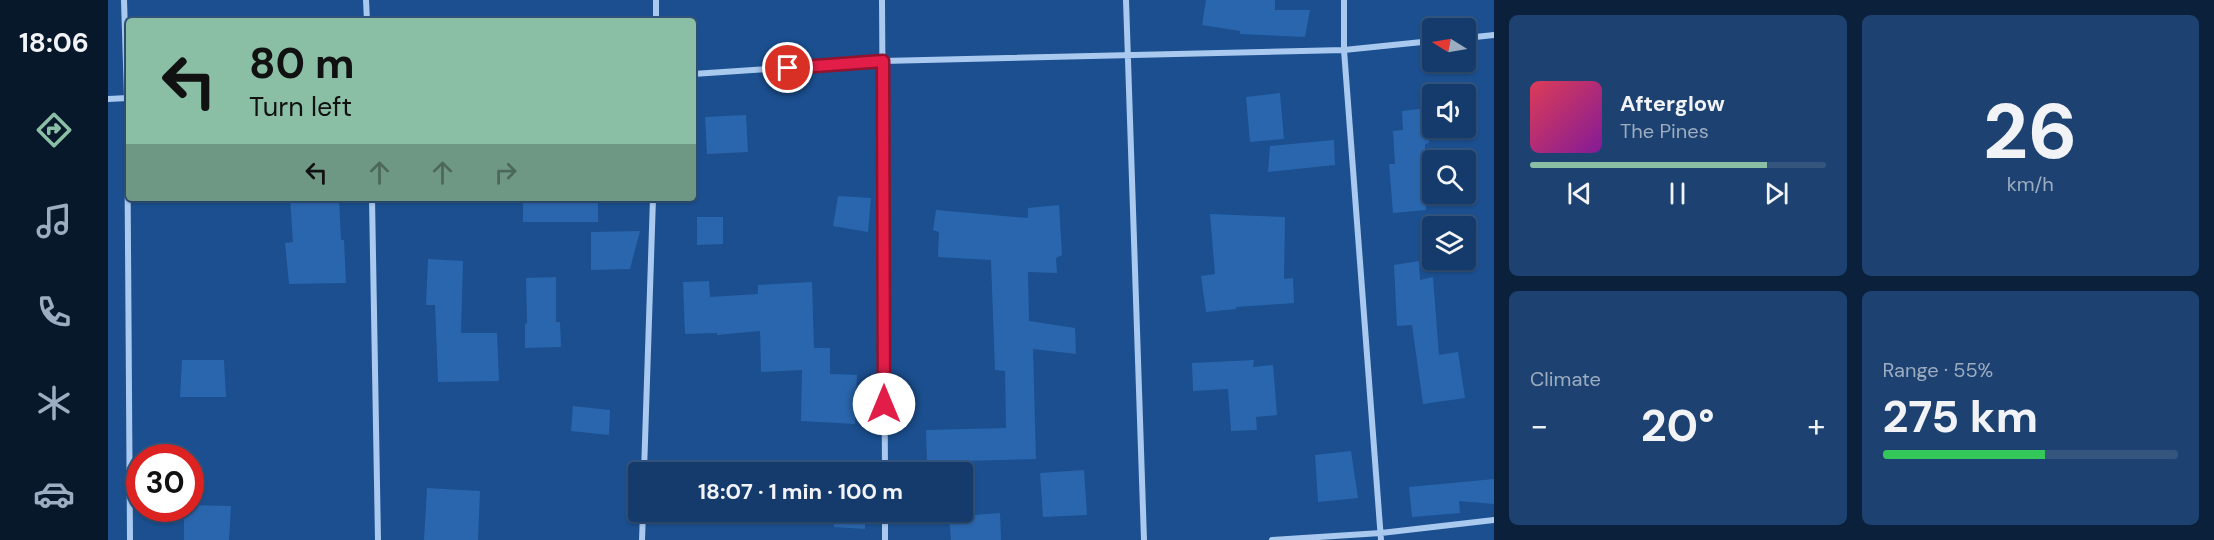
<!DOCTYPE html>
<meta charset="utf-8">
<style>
:root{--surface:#143b6b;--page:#1d4271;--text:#f1f3f6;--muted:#9dadc1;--line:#33557e;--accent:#8abfa5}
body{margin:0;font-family:"DM Sans",sans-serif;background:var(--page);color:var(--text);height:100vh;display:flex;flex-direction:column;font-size:22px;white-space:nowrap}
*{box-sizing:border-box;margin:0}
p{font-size:20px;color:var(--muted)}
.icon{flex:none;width:33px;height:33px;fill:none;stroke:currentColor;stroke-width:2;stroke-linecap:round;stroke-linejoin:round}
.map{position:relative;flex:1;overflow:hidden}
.panel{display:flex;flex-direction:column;gap:15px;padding:15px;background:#0b203b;width:720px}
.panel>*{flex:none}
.hud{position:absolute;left:18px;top:18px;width:570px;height:183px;border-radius:6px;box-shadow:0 2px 4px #0004,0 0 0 2px var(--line);background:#8abfa5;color:#111;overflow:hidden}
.needle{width:39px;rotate:281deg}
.tools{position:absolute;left:1314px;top:18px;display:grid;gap:12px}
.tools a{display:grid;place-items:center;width:54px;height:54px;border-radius:6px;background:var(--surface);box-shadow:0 2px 4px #0004,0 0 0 2px var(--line);font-size:30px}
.speed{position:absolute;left:18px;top:444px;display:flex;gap:12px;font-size:30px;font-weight:700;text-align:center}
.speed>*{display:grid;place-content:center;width:78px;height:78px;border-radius:50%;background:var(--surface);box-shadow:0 2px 4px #0004,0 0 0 2px var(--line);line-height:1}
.speed .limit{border:9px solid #d22;background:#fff;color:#111}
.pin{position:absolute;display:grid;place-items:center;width:51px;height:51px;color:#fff;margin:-26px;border:3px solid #fff;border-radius:50%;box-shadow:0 2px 6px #0007}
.me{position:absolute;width:66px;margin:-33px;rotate:0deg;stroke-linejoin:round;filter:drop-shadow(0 0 4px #0008)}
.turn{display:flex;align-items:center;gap:21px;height:126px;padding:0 24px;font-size:27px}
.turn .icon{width:78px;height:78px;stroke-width:2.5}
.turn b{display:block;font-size:42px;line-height:51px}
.lanes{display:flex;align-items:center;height:57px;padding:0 24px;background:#0003;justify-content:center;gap:30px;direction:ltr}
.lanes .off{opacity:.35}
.big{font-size:45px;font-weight:700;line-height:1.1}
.panel .tile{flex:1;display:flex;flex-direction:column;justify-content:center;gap:9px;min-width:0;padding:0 21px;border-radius:9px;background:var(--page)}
.panel .dial{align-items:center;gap:0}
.dial b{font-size:78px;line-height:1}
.song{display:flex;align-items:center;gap:18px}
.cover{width:72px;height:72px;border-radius:9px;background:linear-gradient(135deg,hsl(350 70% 55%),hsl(290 70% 35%))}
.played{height:6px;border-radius:3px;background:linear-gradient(90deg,var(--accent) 80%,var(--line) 80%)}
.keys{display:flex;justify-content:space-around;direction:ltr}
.heat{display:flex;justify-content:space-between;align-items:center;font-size:33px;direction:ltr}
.charge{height:9px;border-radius:4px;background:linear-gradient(90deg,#34c759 55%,var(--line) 0)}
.panel .tiles{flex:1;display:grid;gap:15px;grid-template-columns:repeat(2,1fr)}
.trip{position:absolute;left:520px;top:462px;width:345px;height:60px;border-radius:6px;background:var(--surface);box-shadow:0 2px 4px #0004,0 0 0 2px var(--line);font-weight:700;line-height:60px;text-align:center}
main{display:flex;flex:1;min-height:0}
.tab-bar{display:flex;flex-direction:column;width:108px;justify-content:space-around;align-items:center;background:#08182b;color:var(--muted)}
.tab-bar .icon{width:42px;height:42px}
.tab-bar .current{color:var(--accent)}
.tab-bar b{font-size:27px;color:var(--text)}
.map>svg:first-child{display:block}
</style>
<main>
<nav class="tab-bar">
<b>18:06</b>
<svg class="icon current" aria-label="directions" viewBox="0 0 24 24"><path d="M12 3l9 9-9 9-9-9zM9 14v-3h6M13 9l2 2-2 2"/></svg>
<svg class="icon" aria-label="music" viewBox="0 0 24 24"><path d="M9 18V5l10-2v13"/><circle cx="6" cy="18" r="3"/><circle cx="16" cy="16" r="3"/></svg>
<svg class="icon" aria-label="phone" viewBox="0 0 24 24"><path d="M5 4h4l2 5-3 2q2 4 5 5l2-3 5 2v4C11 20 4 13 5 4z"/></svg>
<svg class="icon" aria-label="climate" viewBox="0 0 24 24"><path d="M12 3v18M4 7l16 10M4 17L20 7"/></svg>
<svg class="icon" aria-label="car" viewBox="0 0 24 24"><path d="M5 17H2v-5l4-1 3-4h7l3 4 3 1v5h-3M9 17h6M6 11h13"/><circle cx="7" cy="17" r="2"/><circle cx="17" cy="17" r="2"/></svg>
</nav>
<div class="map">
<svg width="1386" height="540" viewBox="0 0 1386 540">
<rect width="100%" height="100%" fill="#1b4f8f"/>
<!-- building -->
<path fill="#2a66ad" d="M 1098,0 L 1167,0 L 1167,10 L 1202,10 L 1197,37 L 1132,34 L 1132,31 L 1094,25 Z
M 1172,93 L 1176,139 L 1142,142 L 1138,97 Z
M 1319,108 L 1321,143 L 1317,144 L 1318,210 L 1285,213 L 1281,164 L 1287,164 L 1285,131 L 1295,130 L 1294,111 Z
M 638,115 L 640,152 L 599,154 L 597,117 Z
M 1226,140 L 1227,165 L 1160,172 L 1162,146 Z
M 730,196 L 763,198 L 760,232 L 725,226 Z
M 182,198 L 231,198 L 233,240 L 236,240 L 238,283 L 181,284 L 177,243 L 185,242 Z
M 415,199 L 490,199 L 490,222 L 415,222 Z
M 951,205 L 954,255 L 948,258 L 949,273 L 920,272 L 921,321 L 967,328 L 968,354 L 925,349 L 928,459 L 819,462 L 818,430 L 898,428 L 897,371 L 887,370 L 883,260 L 830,257 L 831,232 L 825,230 L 828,210 L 920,218 L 920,208 Z
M 1102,214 L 1177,217 L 1176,279 L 1185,278 L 1186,303 L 1128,307 L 1128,309 L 1098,312 L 1093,276 L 1107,274 Z
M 589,217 L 615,217 L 615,244 L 589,245 Z
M 532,231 L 522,269 L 483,270 L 483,232 Z
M 320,259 L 355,261 L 353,333 L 389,333 L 391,381 L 330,382 L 327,305 L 318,305 Z
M 1311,261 L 1312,280 L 1325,277 L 1331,355 L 1350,352 L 1357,398 L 1315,404 L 1304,325 L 1289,326 L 1286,265 Z
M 448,277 L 448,322 L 452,322 L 453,347 L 417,348 L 417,324 L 419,323 L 418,278 Z
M 601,281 L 602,297 L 650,294 L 650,285 L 704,282 L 706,348 L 722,348 L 722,374 L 749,375 L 747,424 L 693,421 L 694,370 L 653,372 L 652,331 L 609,335 L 609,333 L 577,334 L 575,282 Z
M 74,360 L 116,360 L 118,397 L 72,397 Z
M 1146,360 L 1145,367 L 1165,365 L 1169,415 L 1148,417 L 1149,430 L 1123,431 L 1120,389 L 1085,391 L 1084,363 Z
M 465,406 L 502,410 L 501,435 L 463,431 Z
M 1243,451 L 1250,498 L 1210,502 L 1207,455 Z
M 976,470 L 979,515 L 935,517 L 932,473 Z
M 1386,479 L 1386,504 L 1351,501 L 1352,513 L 1304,517 L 1301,487 Z
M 319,488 L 372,491 L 370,540 L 316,540 Z
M 82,505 L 123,506 L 121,540 L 76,540 L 76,508 L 82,508 Z
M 725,512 L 757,512 L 757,529 L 726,527 Z
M 892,513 L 893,540 L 843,540 L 841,517 Z"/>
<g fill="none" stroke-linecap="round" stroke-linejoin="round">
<!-- street -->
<path stroke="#a9c9ee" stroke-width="6" d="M 16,0 L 19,98 L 22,540
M 258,0 L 259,21
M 548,0 L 548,21
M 774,0 L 777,472
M 1018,0 L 1036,540
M 1236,0 L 1236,50 L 1273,540
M 1358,38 L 1386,35
M 585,74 L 775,61 L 1236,50 L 1324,41
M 0,99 L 20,98
M 264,198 L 270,540
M 536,472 L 545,198
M 777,512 L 777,540
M 534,540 L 535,512
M 1164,540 L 1273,533 L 1386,520"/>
</g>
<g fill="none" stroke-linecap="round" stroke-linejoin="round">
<!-- route casing -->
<g stroke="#92132f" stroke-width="15">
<path id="route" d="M 680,68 L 775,61 L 776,404"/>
</g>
<!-- route -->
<use href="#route" stroke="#e11d48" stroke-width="10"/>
</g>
</svg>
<div class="tools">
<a><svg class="needle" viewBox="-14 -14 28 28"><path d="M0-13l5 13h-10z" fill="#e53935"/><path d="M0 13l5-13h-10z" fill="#9dadc1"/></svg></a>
<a><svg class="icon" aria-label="sound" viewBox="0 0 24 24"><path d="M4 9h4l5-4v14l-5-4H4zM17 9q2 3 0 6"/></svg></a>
<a><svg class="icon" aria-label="search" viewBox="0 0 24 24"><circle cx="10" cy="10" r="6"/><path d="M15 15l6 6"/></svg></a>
<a><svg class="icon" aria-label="layers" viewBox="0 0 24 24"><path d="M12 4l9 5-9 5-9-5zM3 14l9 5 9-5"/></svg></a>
</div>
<div class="speed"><div class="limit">30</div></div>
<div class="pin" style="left:680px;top:68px;background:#d93025"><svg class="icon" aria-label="arrive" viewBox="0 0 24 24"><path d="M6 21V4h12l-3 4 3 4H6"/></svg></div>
<svg class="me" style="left:776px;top:404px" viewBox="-20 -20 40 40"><circle r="19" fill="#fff"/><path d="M0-13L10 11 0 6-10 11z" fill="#e11d48"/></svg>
<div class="trip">18:07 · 1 min · 100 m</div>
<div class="hud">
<div class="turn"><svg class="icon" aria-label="left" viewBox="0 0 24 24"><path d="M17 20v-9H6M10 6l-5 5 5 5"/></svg><div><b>80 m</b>Turn left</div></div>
<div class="lanes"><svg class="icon" aria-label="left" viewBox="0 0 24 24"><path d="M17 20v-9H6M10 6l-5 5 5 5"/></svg><svg class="icon off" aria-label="ahead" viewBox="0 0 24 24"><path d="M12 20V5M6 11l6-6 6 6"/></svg><svg class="icon off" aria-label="ahead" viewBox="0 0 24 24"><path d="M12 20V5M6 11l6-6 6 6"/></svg><svg class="icon off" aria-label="right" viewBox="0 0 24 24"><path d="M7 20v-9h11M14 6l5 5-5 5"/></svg></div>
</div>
</div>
<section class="panel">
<div class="tiles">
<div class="tile">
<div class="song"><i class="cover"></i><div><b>Afterglow</b><p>The Pines</p></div></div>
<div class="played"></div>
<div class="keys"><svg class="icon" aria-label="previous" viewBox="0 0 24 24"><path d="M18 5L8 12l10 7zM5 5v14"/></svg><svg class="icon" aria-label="pause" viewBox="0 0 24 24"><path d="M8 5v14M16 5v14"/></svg><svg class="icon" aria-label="next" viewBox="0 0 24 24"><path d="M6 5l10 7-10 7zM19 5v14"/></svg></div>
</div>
<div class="tile dial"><b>26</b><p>km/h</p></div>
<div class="tile"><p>Climate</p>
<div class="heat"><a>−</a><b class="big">20°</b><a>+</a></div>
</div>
<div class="tile"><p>Range · 55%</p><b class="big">275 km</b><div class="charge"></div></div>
</div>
</section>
</main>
